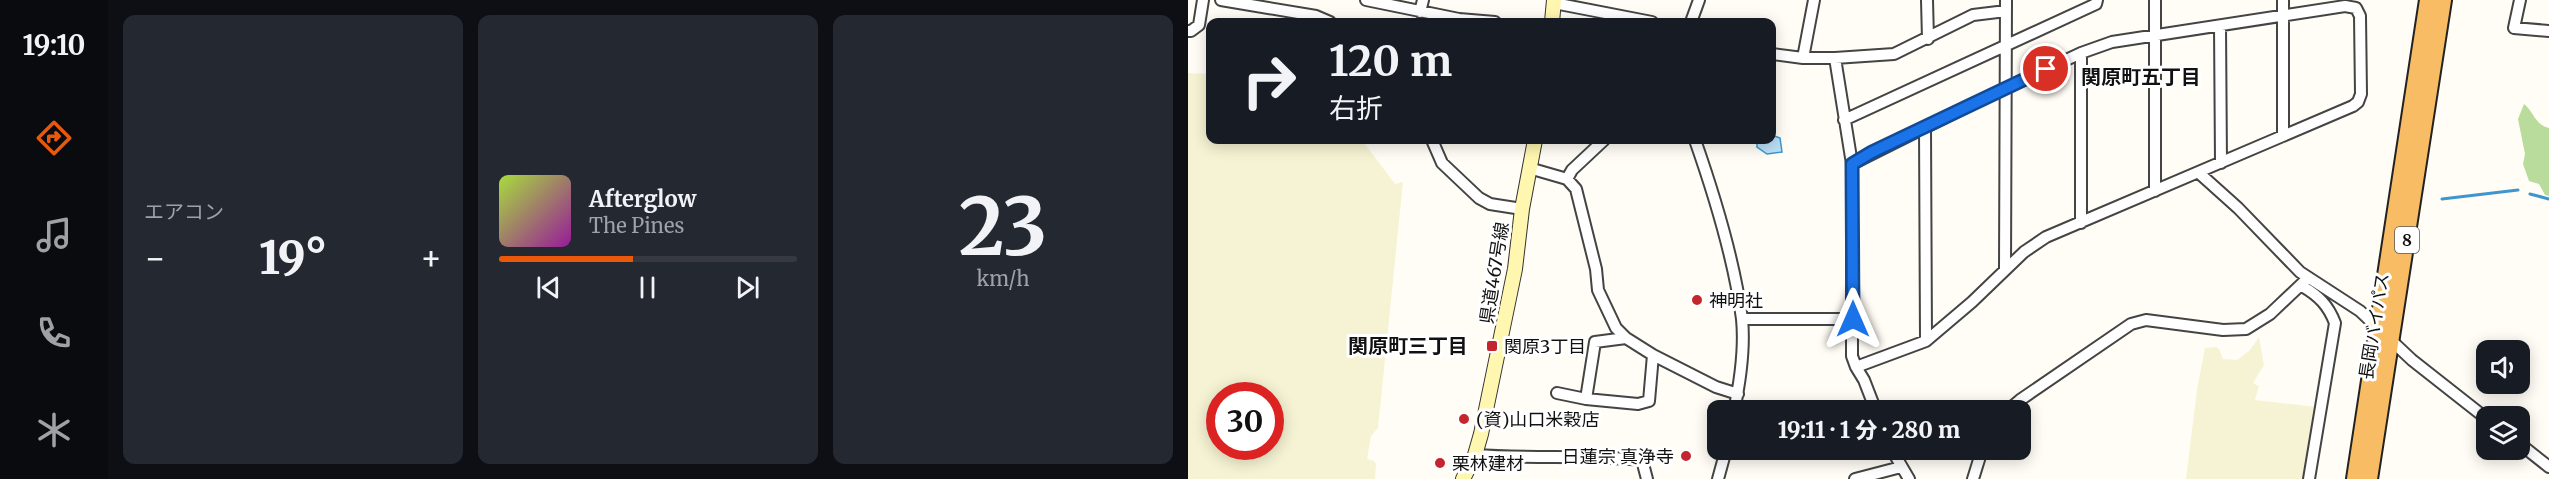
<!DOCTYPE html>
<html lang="ja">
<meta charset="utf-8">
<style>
:root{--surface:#171b24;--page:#242831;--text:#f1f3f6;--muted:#9ea1a6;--line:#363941;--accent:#ea580c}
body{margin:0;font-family:Merriweather,"Noto Sans JP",serif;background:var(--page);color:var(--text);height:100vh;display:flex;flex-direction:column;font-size:22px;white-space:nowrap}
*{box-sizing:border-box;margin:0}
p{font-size:20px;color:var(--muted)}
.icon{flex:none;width:33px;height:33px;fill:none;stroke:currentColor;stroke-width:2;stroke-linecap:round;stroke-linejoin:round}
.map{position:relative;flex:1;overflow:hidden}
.sheet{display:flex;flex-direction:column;gap:15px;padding:15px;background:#0d0f14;width:1080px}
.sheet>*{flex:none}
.top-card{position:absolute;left:18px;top:18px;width:570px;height:126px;border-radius:12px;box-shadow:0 3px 15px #0003;background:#171b24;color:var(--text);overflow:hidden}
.buttons{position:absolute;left:1288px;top:340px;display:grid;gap:12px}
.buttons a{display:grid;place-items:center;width:54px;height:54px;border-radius:12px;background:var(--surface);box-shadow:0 3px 15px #0003;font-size:30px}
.speed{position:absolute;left:18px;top:382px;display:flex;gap:12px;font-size:30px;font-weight:700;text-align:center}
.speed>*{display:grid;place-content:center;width:78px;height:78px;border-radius:50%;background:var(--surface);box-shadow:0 3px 15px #0003;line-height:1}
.speed .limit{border:9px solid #d22;background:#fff;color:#111}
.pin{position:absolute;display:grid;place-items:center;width:51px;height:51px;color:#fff;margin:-26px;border:3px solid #fff;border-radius:50%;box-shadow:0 2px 6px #0007}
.me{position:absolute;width:66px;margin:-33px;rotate:0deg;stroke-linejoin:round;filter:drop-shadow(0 0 4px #0008)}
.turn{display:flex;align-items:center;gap:21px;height:126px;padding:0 24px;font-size:27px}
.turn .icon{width:78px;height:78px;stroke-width:2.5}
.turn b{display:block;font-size:42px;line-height:51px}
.big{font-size:45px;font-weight:800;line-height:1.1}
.sheet .widget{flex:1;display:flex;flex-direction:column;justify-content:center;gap:9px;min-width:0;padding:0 21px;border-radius:12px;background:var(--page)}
.sheet .dial{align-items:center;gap:0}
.dial b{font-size:78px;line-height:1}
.song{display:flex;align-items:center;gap:18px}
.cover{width:72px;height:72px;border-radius:9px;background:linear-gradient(135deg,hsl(80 70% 55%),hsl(300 70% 35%))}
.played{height:6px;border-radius:3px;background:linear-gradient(90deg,var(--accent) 45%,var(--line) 45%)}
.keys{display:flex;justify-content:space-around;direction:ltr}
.heat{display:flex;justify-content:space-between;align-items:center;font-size:33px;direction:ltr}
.sheet .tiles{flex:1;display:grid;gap:15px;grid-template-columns:repeat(3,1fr)}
.trip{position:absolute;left:519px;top:400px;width:324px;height:60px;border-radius:12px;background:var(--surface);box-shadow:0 3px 15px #0003;font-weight:800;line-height:60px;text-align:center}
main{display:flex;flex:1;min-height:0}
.tabs{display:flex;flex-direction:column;width:108px;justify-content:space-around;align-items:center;background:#090b0e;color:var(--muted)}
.tabs .icon{width:42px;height:42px}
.tabs .active{color:var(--accent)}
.tabs b{font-size:27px;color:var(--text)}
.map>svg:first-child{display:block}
</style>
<main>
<nav class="tabs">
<b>19:10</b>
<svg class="icon active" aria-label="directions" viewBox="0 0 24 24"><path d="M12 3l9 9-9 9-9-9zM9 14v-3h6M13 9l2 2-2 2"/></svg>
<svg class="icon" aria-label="music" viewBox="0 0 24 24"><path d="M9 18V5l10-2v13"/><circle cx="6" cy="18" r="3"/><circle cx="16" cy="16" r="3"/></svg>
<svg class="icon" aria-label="phone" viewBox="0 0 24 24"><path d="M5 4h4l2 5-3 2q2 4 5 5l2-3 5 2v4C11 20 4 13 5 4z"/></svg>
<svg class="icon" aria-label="climate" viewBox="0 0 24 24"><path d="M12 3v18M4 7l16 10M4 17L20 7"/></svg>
</nav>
<section class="sheet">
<div class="tiles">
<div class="widget"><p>エアコン</p>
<div class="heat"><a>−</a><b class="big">19°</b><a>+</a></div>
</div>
<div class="widget">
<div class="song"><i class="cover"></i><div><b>Afterglow</b><p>The Pines</p></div></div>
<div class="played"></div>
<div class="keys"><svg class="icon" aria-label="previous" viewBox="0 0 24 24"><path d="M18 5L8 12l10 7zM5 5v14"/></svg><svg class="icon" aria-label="pause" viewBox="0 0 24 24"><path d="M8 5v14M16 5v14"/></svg><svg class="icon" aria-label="next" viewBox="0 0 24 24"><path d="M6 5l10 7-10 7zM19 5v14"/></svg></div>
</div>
<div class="widget dial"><b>23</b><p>km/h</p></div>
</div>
</section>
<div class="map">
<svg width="1361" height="479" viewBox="0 0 1361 479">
<rect width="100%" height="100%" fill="#fffdf5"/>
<!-- farmland -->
<path fill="#f6f3d4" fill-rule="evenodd" d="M 0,73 L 22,74 L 22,140 L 174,140 L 207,184 L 215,182 L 190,428 L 183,436 L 179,459 L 186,461 L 188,464 L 187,479 L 0,479 ZM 32,396 L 82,396 L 82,447 L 32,447 Z
M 1071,337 L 1076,365 L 1065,383 L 1071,386 L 1067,400 L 1128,407 L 1118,479 L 998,479 L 1009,390 L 1017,348 L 1028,347 L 1031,349 L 1035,359 L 1049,360 L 1062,350 Z"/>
<!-- forest -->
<path fill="#b9dc9c" d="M 1336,104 C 1346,112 1347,125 1361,128 L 1361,196 L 1357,195 L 1351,184 L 1341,181 L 1335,164 L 1337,154 L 1330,119 Z"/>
<!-- water -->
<path fill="#b9e0f7" stroke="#3f96cf" stroke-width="1.5" d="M 584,135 L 592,138 L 594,152 L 579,154 L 569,147 L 569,142 L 572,140 L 584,140 Z"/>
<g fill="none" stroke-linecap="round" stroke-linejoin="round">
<!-- stream -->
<path stroke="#3f96cf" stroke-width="3" d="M 1342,194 L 1361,199
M 1254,199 L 1330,190"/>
<!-- minor casing -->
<g stroke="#444" stroke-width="14">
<path id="minor" d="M 33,0 L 128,16 L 142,22
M 178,0 L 271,19 L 307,22
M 739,0 L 740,39
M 967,0 L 967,191
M 1095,0 L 1095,136
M 1332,0 L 1326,28 L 1361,31
M 366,3 L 464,22
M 1157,6 L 1168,8 L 1172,16 L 1173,94 L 1170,102 L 1165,106 L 858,237 L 836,252 L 784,302 L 738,341 L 668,367 L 664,356 L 664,164 L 778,107 L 893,53 L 924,42 Z
M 232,12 L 235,0
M 503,22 L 511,0
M 1032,26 L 1033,163
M 0,31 L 3,31 L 11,25 L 15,0
M 584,54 L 615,58 L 647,58 L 706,54 L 785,15 L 818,11
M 615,58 L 626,0
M 647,58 L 664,164
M 656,120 L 908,4 L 909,0
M 737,127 L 738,341
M 244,140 L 254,163 L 291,198 L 302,204 L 334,209
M 507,140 C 527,197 546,258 554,319 C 557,349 552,382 546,411
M 341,168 L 379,179 L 388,189 L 408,269 L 410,290 L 428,328 L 438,338 L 465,355 L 528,387 L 550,394
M 1011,173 L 1050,208 L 1112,272 L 1172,311 L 1224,360 L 1299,419
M 379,179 L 384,170 L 416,140
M 893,223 L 893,53
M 817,269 L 818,0
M 1114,286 C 1131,296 1140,305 1147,323 L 1121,479
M 554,319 L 665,319
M 438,338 L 407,342 L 398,399 L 450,404 L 461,401 L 465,355
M 668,367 L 676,380 L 688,411
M 369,393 L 398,399
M 819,411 L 832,400 L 943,324 L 958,320 L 1035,330 L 1058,329 L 1082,314 L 1120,278
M 1332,444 L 1361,467
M 704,450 L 721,479
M 287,455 C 343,459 398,455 454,460 L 459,479
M 530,479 L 538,450
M 667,479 L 713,467
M 785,479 L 794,450"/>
</g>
<!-- secondary casing -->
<g stroke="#333" stroke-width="16">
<path id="secondary" d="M 364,22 L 366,0
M 275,479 L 287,455 L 293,434 L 327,269 L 334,209 L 347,140"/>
</g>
<!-- trunk casing -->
<g stroke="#222" stroke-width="20">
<path id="trunk" d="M 1167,479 L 1240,0
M 1181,479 L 1255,0"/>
</g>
<!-- minor -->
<use href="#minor" stroke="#fff" stroke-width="10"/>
<!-- secondary -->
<use href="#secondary" stroke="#fff6b0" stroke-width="14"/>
<!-- trunk -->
<use href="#trunk" stroke="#f7bc64" stroke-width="16"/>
</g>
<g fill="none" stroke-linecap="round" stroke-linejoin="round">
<!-- route casing -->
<g stroke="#114b97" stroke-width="15">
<path id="route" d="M 665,319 L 664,164 L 684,152 L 858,69"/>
</g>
<!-- route -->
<use href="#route" stroke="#1a73e8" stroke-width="10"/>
</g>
<!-- markers -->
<g fill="#c4262e" stroke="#fff" stroke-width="2">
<circle cx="509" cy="300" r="6"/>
<rect x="298" y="340" width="12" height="12" rx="3"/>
<circle cx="276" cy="419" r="6"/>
<circle cx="498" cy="456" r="6"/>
<circle cx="252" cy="463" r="6"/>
</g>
<g text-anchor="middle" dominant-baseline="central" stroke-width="6" stroke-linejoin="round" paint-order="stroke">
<!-- shield labels -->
<rect fill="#fff" stroke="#585858" stroke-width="1.5" x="1207" y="227" width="24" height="26" rx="4.5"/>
<g font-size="16" font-weight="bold" fill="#111">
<text x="1219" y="240">8</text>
</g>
<!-- street labels -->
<g font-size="18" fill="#111" stroke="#fff">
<text transform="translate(306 273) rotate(-81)">県道467号線</text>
<text transform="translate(1186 326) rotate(-81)">長岡バイパス</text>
</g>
<!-- poi labels -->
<g font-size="18" fill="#111" stroke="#fff" text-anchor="start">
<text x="521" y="300">神明社</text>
<text x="316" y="346">関原3丁目</text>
<text x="288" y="419">(資)山口米穀店</text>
<text x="486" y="456" text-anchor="end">日蓮宗 真浄寺</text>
<text x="264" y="463">栗林建材</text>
</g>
<!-- neighbourhood labels -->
<g font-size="20" font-weight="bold" fill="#111" stroke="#fff">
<text x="953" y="76">関原町五丁目</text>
<text x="220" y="345">関原町三丁目</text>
</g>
</g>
</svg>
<div class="buttons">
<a><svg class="icon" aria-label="sound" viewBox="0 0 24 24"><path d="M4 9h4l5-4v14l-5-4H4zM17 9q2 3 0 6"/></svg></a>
<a><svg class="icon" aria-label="layers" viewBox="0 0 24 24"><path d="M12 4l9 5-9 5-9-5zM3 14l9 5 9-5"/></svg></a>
</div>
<div class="speed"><div class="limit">30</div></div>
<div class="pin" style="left:858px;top:69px;background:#d93025"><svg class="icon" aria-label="arrive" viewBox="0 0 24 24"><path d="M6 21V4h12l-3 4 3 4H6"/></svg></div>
<svg class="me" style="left:665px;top:319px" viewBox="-20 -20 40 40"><path d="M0-17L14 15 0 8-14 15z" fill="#1a73e8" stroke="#fff" stroke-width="4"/></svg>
<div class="trip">19:11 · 1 分 · 280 m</div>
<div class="top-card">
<div class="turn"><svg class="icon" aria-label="right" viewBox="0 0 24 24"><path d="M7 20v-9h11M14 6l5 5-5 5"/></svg><div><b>120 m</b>右折</div></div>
</div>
</div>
</main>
